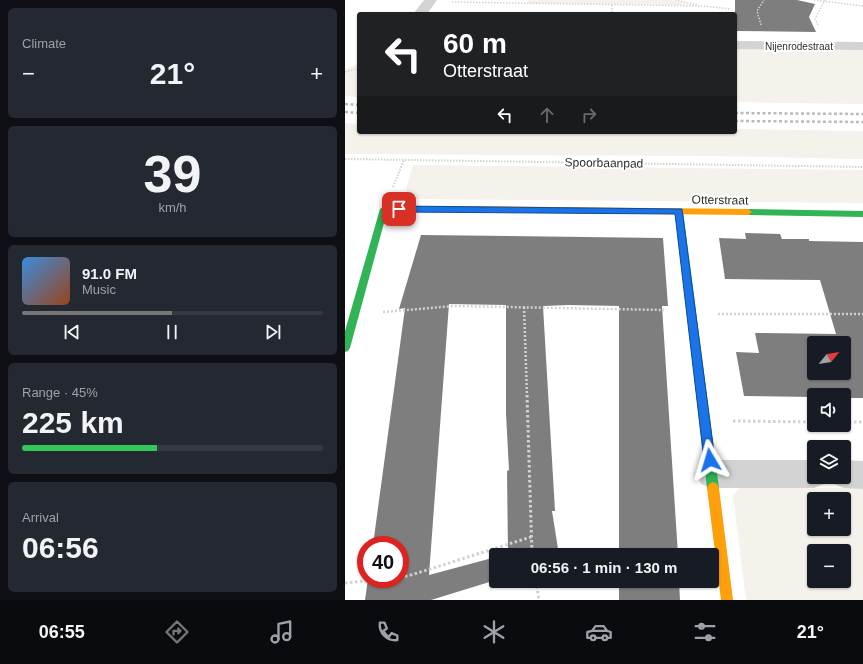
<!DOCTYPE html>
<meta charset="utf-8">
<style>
:root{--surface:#171b24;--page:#242831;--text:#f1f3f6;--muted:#9ea1a6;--line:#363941;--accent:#777}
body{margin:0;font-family:Helvetica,sans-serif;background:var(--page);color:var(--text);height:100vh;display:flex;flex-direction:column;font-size:15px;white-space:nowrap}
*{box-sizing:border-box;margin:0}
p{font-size:13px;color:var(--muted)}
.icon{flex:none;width:22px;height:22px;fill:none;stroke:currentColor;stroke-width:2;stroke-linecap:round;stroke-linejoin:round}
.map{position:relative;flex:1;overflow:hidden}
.sheet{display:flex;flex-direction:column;gap:8px;padding:8px;background:#0d0f14;width:345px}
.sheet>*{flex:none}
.guide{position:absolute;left:12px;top:12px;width:380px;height:122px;border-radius:4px;box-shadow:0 1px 3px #0004;background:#202124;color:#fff;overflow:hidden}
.needle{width:26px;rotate:60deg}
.controls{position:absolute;left:462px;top:336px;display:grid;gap:8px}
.controls a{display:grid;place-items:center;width:44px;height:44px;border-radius:4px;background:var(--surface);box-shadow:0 1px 3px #0004;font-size:20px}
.speed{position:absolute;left:12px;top:536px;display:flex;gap:8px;font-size:20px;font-weight:700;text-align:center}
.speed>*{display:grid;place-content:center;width:52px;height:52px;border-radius:50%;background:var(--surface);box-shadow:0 1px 3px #0004;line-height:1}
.speed .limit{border:6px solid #d22;background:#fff;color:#111}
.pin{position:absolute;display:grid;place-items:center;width:34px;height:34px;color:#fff;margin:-17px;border-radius:8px;box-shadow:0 2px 6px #0006}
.me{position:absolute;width:44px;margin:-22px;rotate:353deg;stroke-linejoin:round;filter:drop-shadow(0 0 3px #0008)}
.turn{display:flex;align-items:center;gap:14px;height:84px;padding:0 20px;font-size:18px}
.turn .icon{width:52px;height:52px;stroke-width:2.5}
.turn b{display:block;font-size:28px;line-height:34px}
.lanes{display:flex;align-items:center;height:38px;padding:0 20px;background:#0003;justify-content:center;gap:20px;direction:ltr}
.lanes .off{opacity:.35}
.big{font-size:30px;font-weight:700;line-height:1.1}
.sheet .tile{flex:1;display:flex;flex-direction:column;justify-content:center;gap:6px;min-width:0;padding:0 14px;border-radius:6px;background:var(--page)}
.sheet .dial{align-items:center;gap:0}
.dial b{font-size:52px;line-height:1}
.song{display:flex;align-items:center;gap:12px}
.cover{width:48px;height:48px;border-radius:6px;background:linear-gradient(135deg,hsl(210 70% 55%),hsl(20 70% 35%))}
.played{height:4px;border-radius:2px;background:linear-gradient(90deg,var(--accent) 50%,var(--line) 50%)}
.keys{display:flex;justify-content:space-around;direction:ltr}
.heat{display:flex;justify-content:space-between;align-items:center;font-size:22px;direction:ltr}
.charge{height:6px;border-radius:3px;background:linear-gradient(90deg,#34c759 45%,var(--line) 0)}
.trip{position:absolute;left:144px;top:548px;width:230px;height:40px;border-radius:4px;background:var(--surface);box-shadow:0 1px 3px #0004;font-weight:700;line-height:40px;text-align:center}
.tab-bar{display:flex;height:64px;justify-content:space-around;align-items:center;background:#090b0e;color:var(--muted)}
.tab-bar .icon{width:28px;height:28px}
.tab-bar .current{color:var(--accent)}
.tab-bar b{font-size:18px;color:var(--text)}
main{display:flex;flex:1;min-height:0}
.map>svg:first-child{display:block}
</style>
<main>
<section class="sheet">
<div class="tile"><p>Climate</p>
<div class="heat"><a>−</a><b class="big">21°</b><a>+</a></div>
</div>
<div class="tile dial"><b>39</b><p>km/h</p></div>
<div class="tile">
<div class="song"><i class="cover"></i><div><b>91.0 FM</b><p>Music</p></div></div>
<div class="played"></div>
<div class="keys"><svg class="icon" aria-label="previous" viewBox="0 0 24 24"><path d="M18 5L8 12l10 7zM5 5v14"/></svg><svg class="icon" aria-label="pause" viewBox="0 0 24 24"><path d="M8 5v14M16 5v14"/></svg><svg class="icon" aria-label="next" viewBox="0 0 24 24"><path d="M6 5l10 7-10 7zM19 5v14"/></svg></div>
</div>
<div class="tile"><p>Range · 45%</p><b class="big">225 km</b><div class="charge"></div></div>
<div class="tile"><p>Arrival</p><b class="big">06:56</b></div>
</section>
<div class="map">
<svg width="518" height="600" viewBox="0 0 518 600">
<rect width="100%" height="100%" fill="#fff"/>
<!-- green -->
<path fill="#f5f1eb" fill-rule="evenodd" d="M 184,0 L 325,0 L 348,5 L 182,3 Z
M 390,48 L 518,50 L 518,104 L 390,102 Z
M 14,64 L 14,97 L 0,96 L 0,69 Z
M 0,123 L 14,124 L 14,132 L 390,132 L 390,129 L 518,131 L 518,159 L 364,156 L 0,154 Z
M 68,165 L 518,170 L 518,203 L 70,199 L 61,190 Z
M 395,487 L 518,488 L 518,600 L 401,600 L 388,496 ZM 469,499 L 499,499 L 499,529 L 469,529 ZM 469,551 L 499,551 L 499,581 L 469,581 Z"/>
<!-- building -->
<path fill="#7e7e7e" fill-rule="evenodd" d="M 390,0 L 452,0 L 470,4 L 464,17 L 471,32 L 390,31 Z
M 400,233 L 435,234 L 437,239 L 464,239 L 464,241 L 518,242 L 518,398 L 499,398 L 499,395 L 469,395 L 469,397 L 399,396 L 391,352 L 414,353 L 410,333 L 491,334 L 475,280 L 380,279 L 374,238 L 401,239 ZM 469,343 L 499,343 L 499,373 L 469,373 Z
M 76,235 L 318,238 L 323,306 L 317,306 L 333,555 L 274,555 L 274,306 L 224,305 L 198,306 L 210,511 L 207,511 L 214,555 L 163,555 L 162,471 L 164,470 L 161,414 L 161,305 L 104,304 L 84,575 L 151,557 L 151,580 L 86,600 L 20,600 L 23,579 L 55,579 L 55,545 L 28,545 L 60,308 L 54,309 Z
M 274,581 L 334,581 L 335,600 L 274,600 Z"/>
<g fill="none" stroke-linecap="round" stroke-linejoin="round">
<!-- path-far3 -->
<path stroke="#d2d2d2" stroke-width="1.5" stroke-dasharray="1.5 1.5" stroke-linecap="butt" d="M 330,0 L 353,5
M 469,0 L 518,6
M 107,2 L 359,6 L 386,9
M 267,5 L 267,14
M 416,25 L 412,11 L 419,0
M 473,25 L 470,19 L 480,0
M 0,72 L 14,68"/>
<!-- path-far2 -->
<path stroke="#d2d2d2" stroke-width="2" stroke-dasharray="1.5 1.5" stroke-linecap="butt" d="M 0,159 L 518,167
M 48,187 L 59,160"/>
<!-- path-far1 -->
<path stroke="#d2d2d2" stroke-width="2.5" stroke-dasharray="2 2" stroke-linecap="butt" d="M 179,307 L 182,396
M 38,312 L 109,306 L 319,310
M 373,314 L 518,314"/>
<!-- path -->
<path stroke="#d2d2d2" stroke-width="3" stroke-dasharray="2.5 2.5" stroke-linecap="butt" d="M 182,395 L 187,555
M 388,421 L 469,422
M 499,422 L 518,422
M 55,577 L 63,576 L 186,537
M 191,581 L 194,600
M 0,583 L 38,579"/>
<!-- street -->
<path fill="#d3d3d3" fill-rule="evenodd" d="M 79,0 L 92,0 L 82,14 L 68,14 Z
M 390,41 L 518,42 L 518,50 L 390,49 Z
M 366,460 L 469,460 L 469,477 L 481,477 L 479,484 L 469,488 L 366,488 L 356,484 L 352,474 L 356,464 Z
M 499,460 L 518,461 L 518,489 L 499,488 L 489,484 L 487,477 L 499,477 Z"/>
<!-- fast -->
<path fill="#30b455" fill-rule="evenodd" d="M 39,206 L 113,206 L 117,209 L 113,212 L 42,212 L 5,348 L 3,351 L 0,352 L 0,331 L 35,209 Z
M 334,208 L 338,211 L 374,488 L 372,492 L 368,494 L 364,492 L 362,488 L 330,211 Z
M 403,209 L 518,211 L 518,217 L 403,215 L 399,212 Z"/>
<!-- slow -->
<path fill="#ff9f0a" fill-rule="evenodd" d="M 113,206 L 403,209 L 407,212 L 403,215 L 113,212 L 109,209 Z
M 368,482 L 372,484 L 374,488 L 388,600 L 376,600 L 362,488 L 364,484 Z"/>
<!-- rail -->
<path stroke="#bababa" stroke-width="2.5" stroke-dasharray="3 2.5" stroke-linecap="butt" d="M 0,104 L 14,105
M 0,112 L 14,113
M 390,113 L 518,114
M 390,121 L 518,122"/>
</g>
<!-- route -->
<path fill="#1a73e8" stroke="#114b97" d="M 54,206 L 337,209 L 370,460 L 369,464 L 365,466 L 361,464 L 359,460 L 330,214 L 54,212 L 50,209 Z"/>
<g text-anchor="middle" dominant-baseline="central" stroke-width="4" stroke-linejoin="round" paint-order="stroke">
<!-- far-street labels -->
<g font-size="10" fill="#2e2e2e" stroke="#fff">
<text x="454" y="46">Nijenrodestraat</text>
</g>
<!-- street labels -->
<g font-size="12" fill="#2e2e2e" stroke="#fff">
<text transform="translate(259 163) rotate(1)">Spoorbaanpad</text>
<text transform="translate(375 200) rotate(1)">Otterstraat</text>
</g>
</g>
</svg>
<div class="controls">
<a><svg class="needle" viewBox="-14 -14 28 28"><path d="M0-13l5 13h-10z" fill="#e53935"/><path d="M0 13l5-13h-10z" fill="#9ea1a6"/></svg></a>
<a><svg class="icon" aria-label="sound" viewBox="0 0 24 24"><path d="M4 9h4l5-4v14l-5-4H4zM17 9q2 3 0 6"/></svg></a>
<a><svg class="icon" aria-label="layers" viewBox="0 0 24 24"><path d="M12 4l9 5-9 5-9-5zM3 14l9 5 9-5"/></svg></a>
<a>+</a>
<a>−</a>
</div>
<div class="speed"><div class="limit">40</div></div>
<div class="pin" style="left:54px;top:209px;background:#d93025"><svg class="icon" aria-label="arrive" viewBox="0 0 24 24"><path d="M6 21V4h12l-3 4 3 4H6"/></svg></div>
<svg class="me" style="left:365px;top:460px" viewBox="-20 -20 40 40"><path d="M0-17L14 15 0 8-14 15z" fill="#1a73e8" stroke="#fff" stroke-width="4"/></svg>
<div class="trip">06:56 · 1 min · 130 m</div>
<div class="guide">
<div class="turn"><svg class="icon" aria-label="left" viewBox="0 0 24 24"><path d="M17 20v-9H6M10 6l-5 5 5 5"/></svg><div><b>60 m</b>Otterstraat</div></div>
<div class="lanes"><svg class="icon" aria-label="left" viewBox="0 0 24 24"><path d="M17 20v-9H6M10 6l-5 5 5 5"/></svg><svg class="icon off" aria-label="ahead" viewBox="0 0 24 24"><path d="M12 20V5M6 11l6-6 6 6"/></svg><svg class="icon off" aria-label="right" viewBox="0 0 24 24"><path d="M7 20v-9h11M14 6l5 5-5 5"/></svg></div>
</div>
</div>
</main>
<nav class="tab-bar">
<b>06:55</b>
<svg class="icon current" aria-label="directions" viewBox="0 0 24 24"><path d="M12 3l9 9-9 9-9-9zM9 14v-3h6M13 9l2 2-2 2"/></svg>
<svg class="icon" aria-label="music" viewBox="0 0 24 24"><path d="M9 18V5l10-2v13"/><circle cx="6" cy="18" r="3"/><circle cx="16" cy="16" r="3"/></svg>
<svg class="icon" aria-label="phone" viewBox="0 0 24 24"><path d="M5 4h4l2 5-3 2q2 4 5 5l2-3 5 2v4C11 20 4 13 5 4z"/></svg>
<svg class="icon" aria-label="climate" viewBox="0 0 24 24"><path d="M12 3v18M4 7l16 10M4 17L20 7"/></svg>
<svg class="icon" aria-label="car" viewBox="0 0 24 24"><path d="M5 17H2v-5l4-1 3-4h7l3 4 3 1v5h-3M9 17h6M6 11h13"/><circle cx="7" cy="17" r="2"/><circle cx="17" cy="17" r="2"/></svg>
<svg class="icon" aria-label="filters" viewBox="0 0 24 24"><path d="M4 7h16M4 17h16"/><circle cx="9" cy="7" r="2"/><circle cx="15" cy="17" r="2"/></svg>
<b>21°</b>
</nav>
